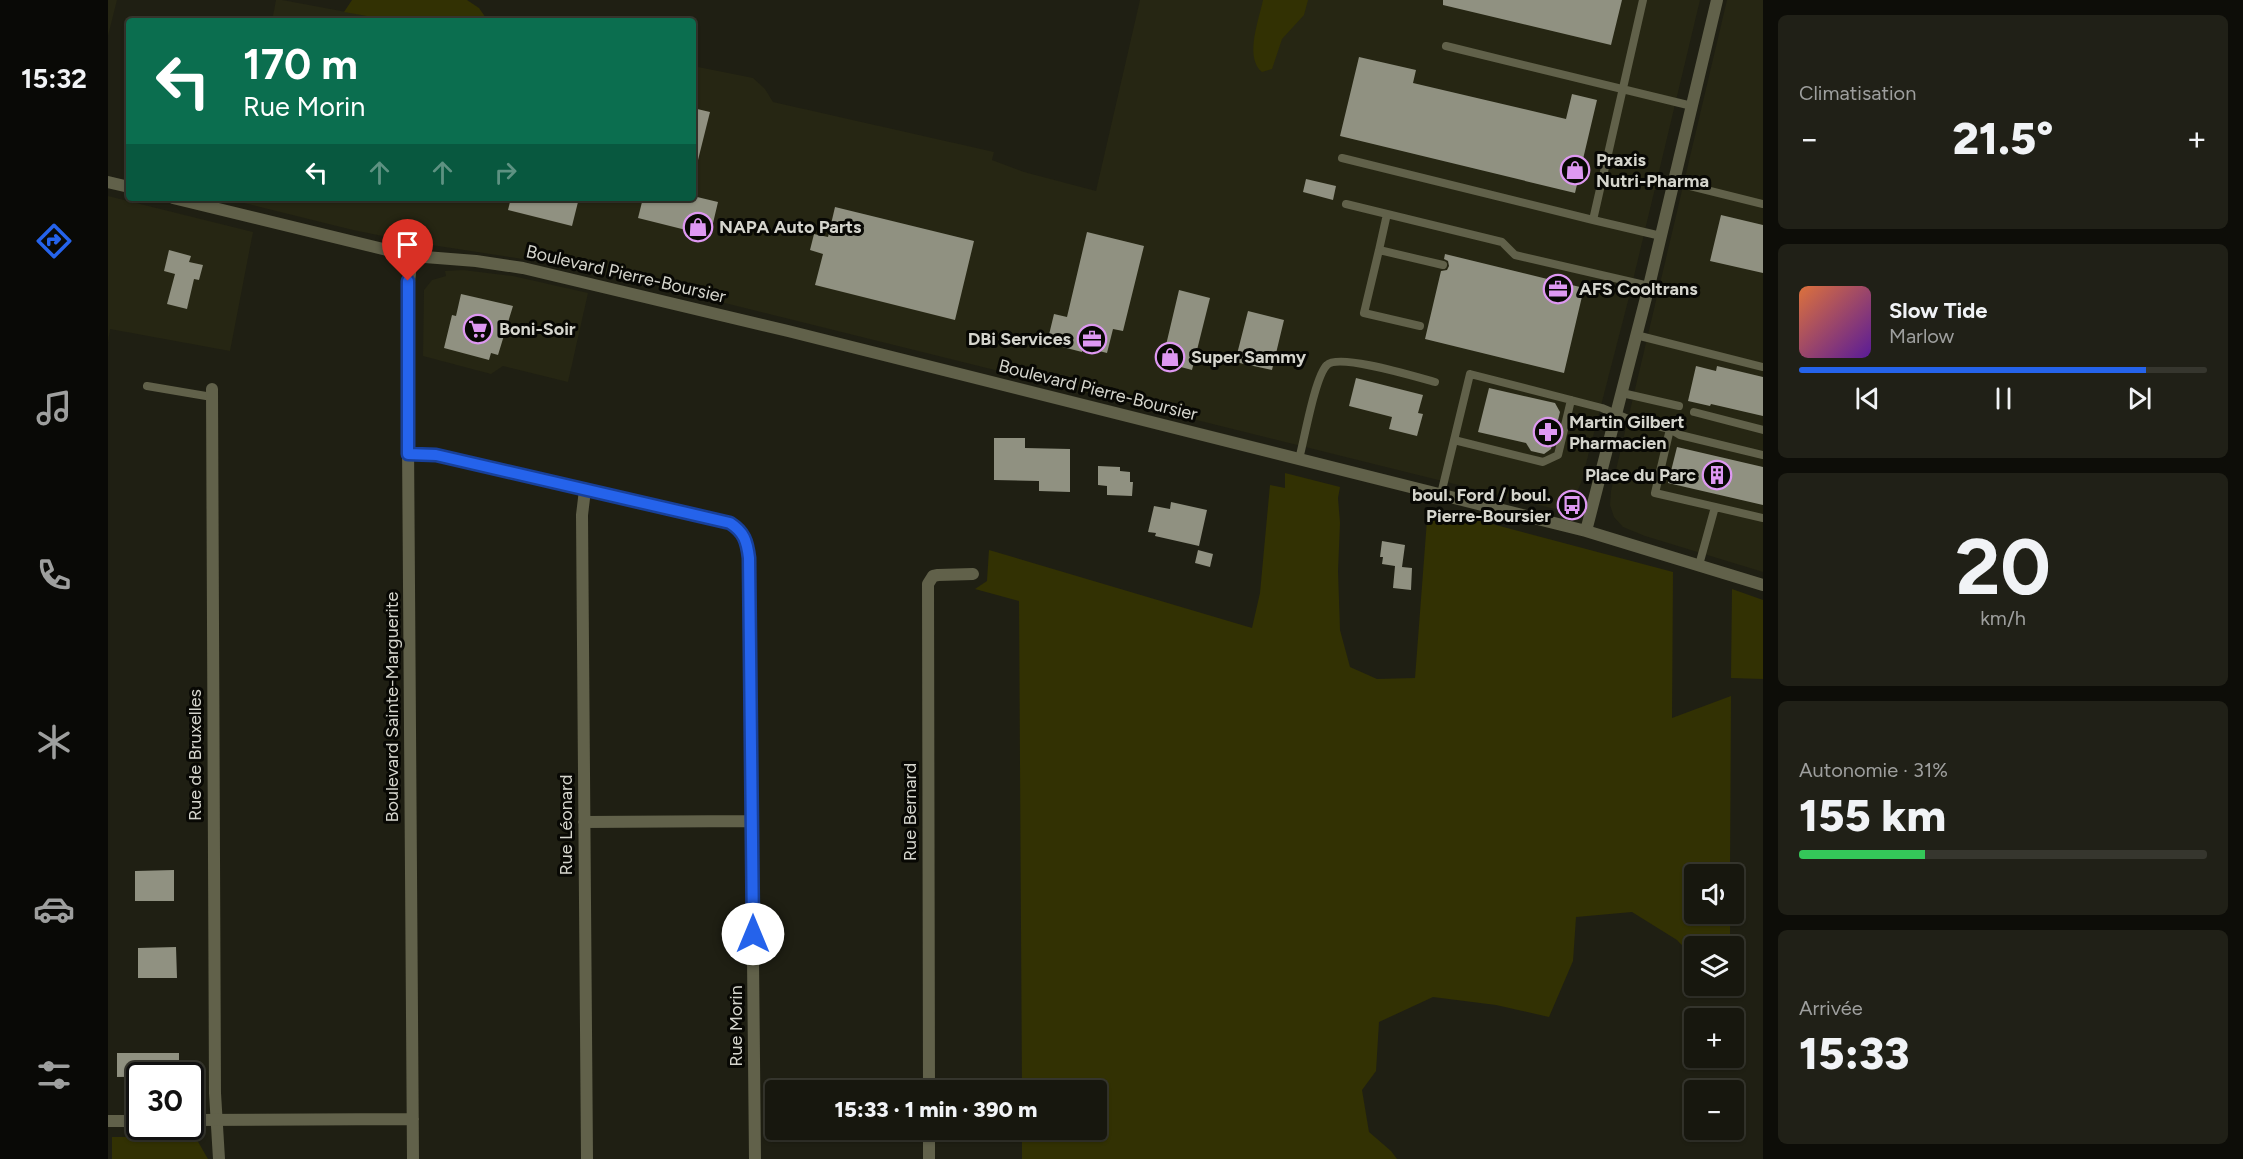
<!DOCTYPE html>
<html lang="fr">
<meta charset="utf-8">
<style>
:root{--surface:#17170e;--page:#202017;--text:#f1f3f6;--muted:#9e9f9e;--line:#36362e;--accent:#2563eb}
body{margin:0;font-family:Figtree,sans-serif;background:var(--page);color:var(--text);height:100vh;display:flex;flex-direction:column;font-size:22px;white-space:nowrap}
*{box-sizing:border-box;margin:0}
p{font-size:20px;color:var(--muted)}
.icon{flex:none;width:33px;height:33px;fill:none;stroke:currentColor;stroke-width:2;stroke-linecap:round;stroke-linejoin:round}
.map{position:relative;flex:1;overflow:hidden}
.drawer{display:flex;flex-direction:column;gap:15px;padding:15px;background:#0d0d08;width:480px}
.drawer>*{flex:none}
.banner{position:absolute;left:18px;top:18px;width:570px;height:183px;border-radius:6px;box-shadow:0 2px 4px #0004,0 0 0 2px var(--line);background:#0b6e4f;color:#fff;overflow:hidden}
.tools{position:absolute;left:1576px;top:864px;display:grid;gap:12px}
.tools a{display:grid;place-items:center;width:60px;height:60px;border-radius:6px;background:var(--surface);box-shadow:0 2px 4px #0004,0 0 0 2px var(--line);font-size:30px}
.speed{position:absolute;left:18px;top:1062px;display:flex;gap:12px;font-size:30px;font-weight:700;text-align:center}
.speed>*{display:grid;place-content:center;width:78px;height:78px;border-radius:50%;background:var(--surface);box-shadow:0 2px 4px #0004,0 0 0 2px var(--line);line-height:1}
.speed .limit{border:3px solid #111;border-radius:9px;background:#fff;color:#111}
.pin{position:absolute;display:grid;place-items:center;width:51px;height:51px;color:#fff;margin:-62px -26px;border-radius:50% 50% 50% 0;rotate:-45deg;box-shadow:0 0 6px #0007}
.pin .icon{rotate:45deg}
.me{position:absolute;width:66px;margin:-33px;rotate:0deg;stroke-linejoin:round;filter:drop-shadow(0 0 4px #0008)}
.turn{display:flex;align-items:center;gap:21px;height:126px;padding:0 18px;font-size:27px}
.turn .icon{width:78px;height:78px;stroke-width:2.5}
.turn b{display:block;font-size:42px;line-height:51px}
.lanes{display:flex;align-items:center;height:57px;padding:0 18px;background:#0003;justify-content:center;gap:30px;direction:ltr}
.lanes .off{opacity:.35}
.big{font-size:45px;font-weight:800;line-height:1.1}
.drawer .widget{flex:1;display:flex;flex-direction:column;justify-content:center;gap:9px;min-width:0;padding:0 21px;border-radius:9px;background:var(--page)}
.drawer .dial{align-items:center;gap:0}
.dial b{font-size:78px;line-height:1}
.song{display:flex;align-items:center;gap:18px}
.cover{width:72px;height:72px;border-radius:9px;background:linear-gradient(135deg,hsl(20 70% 55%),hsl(270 70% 35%))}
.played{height:6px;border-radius:3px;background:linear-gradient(90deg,var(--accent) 85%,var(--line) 85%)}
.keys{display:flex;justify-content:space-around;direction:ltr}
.heat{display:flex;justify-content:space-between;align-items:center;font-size:33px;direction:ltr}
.charge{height:9px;border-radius:4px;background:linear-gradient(90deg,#34c759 31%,var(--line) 0)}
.trip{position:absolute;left:657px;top:1080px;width:342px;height:60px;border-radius:6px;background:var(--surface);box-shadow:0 2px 4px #0004,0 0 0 2px var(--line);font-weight:800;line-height:60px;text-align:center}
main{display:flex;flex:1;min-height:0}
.tab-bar{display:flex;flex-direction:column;width:108px;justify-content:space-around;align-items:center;background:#090906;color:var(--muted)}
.tab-bar .icon{width:42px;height:42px}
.tab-bar .selected{color:var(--accent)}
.tab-bar b{font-size:27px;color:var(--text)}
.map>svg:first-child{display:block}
</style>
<main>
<nav class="tab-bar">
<b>15:32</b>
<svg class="icon selected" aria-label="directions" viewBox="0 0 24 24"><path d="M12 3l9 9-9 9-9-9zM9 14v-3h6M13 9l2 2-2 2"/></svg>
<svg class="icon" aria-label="music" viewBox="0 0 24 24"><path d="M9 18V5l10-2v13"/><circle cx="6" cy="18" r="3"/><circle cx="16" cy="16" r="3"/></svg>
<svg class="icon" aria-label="phone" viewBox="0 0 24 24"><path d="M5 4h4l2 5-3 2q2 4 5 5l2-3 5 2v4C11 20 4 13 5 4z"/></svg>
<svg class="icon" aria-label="climate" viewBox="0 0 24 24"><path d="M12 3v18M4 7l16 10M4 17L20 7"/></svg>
<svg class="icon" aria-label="car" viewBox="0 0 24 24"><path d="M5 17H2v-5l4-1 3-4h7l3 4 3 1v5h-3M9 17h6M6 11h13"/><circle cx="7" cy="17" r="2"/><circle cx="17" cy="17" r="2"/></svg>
<svg class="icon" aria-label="filters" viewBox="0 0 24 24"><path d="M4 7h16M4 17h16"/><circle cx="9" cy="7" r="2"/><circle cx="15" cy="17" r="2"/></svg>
</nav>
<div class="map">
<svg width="1655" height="1159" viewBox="0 0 1655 1159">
<rect width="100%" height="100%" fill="#1f1f13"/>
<!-- built -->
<path fill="#262613" d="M 0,0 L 9,0 L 0,36 Z
M 168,0 L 174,0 L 287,21 L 164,21 Z
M 1032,0 L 1592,0 L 1521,297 L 1473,483 L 1465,501 L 1458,507 L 1447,509 L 480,269 L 304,242 L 245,230 L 124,200 L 125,198 L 585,198 L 585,66 L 645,78 L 657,89 L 665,102 L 886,152 L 884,160 L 916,172 L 988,191 Z
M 1619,0 L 1655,0 L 1655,572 L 1537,536 L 1515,527 L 1506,517 L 1502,505 L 1503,491 Z
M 0,196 L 145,232 L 122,351 L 2,329 L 0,343 Z
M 355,270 L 405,276 L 480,293 L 460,382 L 395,366 L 383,374 L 315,356 L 316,290 L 324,280 L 338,276 L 337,271 Z"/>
<!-- green -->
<path fill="#323103" d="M 244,0 L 359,0 L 371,8 L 380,21 L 287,21 L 236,12 Z
M 1155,0 L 1200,0 L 1196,15 L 1174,39 L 1164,69 L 1154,72 C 1136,57 1151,20 1155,0 Z
M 1177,473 L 1232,487 L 1230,498 L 1232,523 L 1230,571 L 1232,630 L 1242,667 L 1269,679 L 1307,678 L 1320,507 L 1565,572 L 1564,718 L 1623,696 L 1622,874 L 1587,874 L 1587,914 L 1622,914 L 1622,946 L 1587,946 L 1587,959 L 1569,940 L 1524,912 L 1468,917 L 1465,961 L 1441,1017 L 1388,1005 L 1325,997 L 1271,1022 L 1268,1071 L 1254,1090 L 1261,1132 L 1283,1151 L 1289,1159 L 914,1159 L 914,1130 L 988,1130 L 988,1090 L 914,1090 L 911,601 L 867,589 L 879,581 L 881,550 L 1144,628 L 1152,593 L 1162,485 L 1177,488 Z
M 1624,589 L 1655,600 L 1655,679 L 1623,678 Z
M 4,1137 L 83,1137 L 89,1140 L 100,1159 L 4,1159 Z"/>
<!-- building -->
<path fill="#909181" d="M 1335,0 L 1514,0 L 1503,45 L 1335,5 Z
M 1251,57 L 1308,70 L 1305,83 L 1458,119 L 1464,94 L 1489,100 L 1467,193 L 1232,136 Z
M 585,108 L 602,112 L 590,160 L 585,160 Z
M 1198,179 L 1228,186 L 1225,200 L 1195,192 Z
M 585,196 L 610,202 L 602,236 L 530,218 L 535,198 L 585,198 Z
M 403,198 L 471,198 L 464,226 L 400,210 Z
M 727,207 L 866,241 L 847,320 L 707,285 L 715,254 L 702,250 L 706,234 L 720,237 Z
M 1613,215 L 1655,225 L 1655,273 L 1602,261 Z
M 979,232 L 1036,246 L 1015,331 L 1005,329 L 999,353 L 975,347 L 974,352 L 939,343 L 946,314 L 959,317 Z
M 61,250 L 83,256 L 81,262 L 95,265 L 91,280 L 86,279 L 79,309 L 59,304 L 67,274 L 56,271 Z
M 1337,254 L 1476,288 L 1456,373 L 1317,339 L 1333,271 L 1339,270 L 1341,266 L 1340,261 L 1336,259 Z
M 1071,290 L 1102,298 L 1084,370 L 1054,362 Z
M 353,294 L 405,306 L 390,355 L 383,353 L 381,360 L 336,348 L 344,315 L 348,316 Z
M 1140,311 L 1176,320 L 1164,370 L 1127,362 Z
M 1588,366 L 1608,371 L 1609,366 L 1655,377 L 1655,416 L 1603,404 L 1602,406 L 1580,401 Z
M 1248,378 L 1315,395 L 1310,413 L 1315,414 L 1309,436 L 1281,429 L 1284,417 L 1241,406 Z
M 1381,388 L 1447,403 L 1452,412 L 1443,449 L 1436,454 L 1423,451 L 1418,443 L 1370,432 Z
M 886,438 L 917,438 L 917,448 L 962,449 L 962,492 L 931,491 L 931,481 L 886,480 Z
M 1569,447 L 1655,467 L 1655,505 L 1560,483 Z
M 990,466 L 1012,467 L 1012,471 L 1022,472 L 1022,482 L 1025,482 L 1024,496 L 999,495 L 999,486 L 990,485 Z
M 1063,502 L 1099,510 L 1091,546 L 1047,536 L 1048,533 L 1040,532 L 1046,506 L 1062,509 Z
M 1274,541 L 1297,545 L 1294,567 L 1304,568 L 1303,590 L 1285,588 L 1287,566 L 1274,564 L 1275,557 L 1272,557 Z
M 1090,550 L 1105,554 L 1102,567 L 1087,563 Z
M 66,870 L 66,901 L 27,901 L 27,871 Z
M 68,947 L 69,978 L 30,978 L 30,948 Z
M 9,1053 L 71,1053 L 71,1076 L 9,1077 Z"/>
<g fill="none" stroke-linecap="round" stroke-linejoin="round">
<!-- service -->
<path stroke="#61614a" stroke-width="8" d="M 1535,0 L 1485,220 L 1553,236
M 1338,46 L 1584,106
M 1234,158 L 1485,220
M 1566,182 L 1655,204
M 1238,204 L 1394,242 L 1407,255 L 1541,286
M 1279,214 L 1271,250 L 1335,265
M 1271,250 L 1256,313 L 1312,326
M 1528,335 L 1655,367
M 39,386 L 104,397
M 1514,393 L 1571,406
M 1586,412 L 1655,430
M 1562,429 L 1572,435 L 1655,455
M 1346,440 L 1435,462 L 1450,455 L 1463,400
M 1191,459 C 1196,441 1207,376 1219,365 C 1231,353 1308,377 1327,382
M 1333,494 L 1362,374 L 1494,408 L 1520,419 L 1562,429 L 1547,493 L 1655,518
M 1591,565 L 1607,507"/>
<!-- minor -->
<path stroke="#61614a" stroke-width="12" d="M 104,389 L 107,1093 L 111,1159
M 300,454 L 328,455 L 622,523 C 636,532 640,541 641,558 L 647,1159
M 477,490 L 474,515 L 479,1159
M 476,822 L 645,821
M 821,1090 L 820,584 L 825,576 L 830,575 L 865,574
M 821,1130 L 821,1159"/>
<!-- tertiary -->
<path stroke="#61614a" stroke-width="12" d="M 0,182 L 21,187
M 65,198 L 304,256 L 368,261 L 415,268 L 680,331 L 1478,531 L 1655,585
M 304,256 L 299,299 L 305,1159
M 1478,531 L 1541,286 L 1609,0
M 82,1120 L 305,1119
M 0,1121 L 32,1121"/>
</g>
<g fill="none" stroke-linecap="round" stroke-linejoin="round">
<!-- route casing -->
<g stroke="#184099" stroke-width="15">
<path id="route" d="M 300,281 L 300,454 L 328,455 L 622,523 C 636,532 639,541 641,558 L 645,934"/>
</g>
<!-- route -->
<use href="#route" stroke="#2563eb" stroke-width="10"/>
</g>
<!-- icons -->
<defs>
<g id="shop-ring" transform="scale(1.5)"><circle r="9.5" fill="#080804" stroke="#de98f2" stroke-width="1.5"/><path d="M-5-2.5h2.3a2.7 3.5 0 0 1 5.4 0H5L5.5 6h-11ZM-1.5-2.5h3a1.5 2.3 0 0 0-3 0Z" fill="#de98f2"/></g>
<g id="office-ring" transform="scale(1.5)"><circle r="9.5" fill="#080804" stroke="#de98f2" stroke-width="1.5"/><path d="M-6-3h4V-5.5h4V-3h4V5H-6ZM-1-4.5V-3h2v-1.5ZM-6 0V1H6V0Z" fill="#de98f2"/></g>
<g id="supermarket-ring" transform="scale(1.5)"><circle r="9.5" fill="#080804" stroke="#de98f2" stroke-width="1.5"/><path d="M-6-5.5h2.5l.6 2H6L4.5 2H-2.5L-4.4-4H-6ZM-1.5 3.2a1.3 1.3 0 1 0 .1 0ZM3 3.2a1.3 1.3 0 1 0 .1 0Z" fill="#de98f2"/></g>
<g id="pharmacy-ring" transform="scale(1.5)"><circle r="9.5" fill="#080804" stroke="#de98f2" stroke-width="1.5"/><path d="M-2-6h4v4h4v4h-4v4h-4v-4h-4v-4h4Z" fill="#de98f2"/></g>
<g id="building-ring" transform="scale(1.5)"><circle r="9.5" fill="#080804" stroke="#de98f2" stroke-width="1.5"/><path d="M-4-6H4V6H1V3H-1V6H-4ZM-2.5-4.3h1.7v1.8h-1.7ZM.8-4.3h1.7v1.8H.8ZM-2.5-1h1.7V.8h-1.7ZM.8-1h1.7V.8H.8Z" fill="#de98f2"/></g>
<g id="bus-ring" transform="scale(1.5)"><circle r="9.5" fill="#080804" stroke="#de98f2" stroke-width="1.5"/><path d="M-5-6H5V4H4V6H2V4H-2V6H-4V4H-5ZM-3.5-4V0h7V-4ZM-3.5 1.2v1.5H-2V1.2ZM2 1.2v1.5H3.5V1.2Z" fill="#de98f2"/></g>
</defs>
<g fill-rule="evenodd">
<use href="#shop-ring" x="1467" y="170"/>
<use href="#shop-ring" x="590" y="227"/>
<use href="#office-ring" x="1450" y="289"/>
<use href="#supermarket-ring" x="370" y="329"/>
<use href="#office-ring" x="984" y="339"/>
<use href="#shop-ring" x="1062" y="357"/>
<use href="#pharmacy-ring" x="1440" y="432"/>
<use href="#building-ring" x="1609" y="475"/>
<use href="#bus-ring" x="1464" y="505"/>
</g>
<g text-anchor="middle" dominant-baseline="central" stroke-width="6" stroke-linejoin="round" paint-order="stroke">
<!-- poi labels -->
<g font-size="18" font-weight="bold" fill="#d5d5cd" stroke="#080804" text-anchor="start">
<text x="1488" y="160">Praxis<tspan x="1488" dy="21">Nutri-Pharma</tspan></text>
<text x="611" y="227">NAPA Auto Parts</text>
<text x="1471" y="289">AFS Cooltrans</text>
<text x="391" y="329">Boni-Soir</text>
<text x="963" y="339" text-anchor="end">DBi Services</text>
<text x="1083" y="357">Super Sammy</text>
<text x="1461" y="422">Martin Gilbert<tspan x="1461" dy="21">Pharmacien</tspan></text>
<text x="1588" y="475" text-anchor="end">Place du Parc</text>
<text x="1443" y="495" text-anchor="end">boul. Ford / boul.<tspan x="1443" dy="21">Pierre-Boursier</tspan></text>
</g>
<!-- street labels -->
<g font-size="18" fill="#d5d5cd" stroke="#080804">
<text transform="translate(518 274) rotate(13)">Boulevard Pierre-Boursier</text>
<text transform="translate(990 390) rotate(14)">Boulevard Pierre-Boursier</text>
<text transform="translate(284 707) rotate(-90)">Boulevard Sainte-Marguerite</text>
<text transform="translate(87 755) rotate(-90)">Rue de Bruxelles</text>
<text transform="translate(802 812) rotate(-90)">Rue Bernard</text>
<text transform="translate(458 825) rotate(-90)">Rue Léonard</text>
<text transform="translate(628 1026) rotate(-90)">Rue Morin</text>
</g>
</g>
</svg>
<div class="tools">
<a><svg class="icon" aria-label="sound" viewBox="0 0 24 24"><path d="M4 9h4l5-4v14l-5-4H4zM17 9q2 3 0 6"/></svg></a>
<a><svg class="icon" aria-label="layers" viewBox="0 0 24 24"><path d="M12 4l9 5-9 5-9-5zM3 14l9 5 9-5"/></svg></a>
<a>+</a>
<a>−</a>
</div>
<div class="speed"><div class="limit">30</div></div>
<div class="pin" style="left:300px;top:281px;background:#d93025"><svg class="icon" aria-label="arrive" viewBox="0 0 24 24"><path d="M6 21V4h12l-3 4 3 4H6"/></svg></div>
<svg class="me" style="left:645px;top:934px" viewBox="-20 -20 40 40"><circle r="19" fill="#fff"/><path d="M0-13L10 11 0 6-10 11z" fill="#2563eb"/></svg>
<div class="trip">15:33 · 1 min · 390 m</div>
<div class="banner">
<div class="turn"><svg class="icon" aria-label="left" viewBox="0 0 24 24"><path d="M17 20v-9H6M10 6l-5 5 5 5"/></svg><div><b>170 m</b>Rue Morin</div></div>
<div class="lanes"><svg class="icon" aria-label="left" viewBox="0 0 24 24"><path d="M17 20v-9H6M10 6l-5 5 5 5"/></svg><svg class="icon off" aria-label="ahead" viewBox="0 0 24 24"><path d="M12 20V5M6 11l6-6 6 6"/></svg><svg class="icon off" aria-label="ahead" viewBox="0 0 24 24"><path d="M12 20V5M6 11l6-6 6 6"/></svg><svg class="icon off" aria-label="right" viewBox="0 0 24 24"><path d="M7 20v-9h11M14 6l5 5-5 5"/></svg></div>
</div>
</div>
<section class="drawer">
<div class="widget"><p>Climatisation</p>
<div class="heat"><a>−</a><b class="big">21.5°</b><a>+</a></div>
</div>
<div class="widget">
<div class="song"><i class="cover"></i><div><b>Slow Tide</b><p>Marlow</p></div></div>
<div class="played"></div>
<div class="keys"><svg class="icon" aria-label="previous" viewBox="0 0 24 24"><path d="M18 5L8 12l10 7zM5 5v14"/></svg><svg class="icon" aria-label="pause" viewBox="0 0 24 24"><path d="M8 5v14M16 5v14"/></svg><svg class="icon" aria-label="next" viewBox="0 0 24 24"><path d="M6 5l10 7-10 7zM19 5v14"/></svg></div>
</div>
<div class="widget dial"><b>20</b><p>km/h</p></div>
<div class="widget"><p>Autonomie · 31%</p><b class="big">155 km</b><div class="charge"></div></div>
<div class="widget"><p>Arrivée</p><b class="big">15:33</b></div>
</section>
</main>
